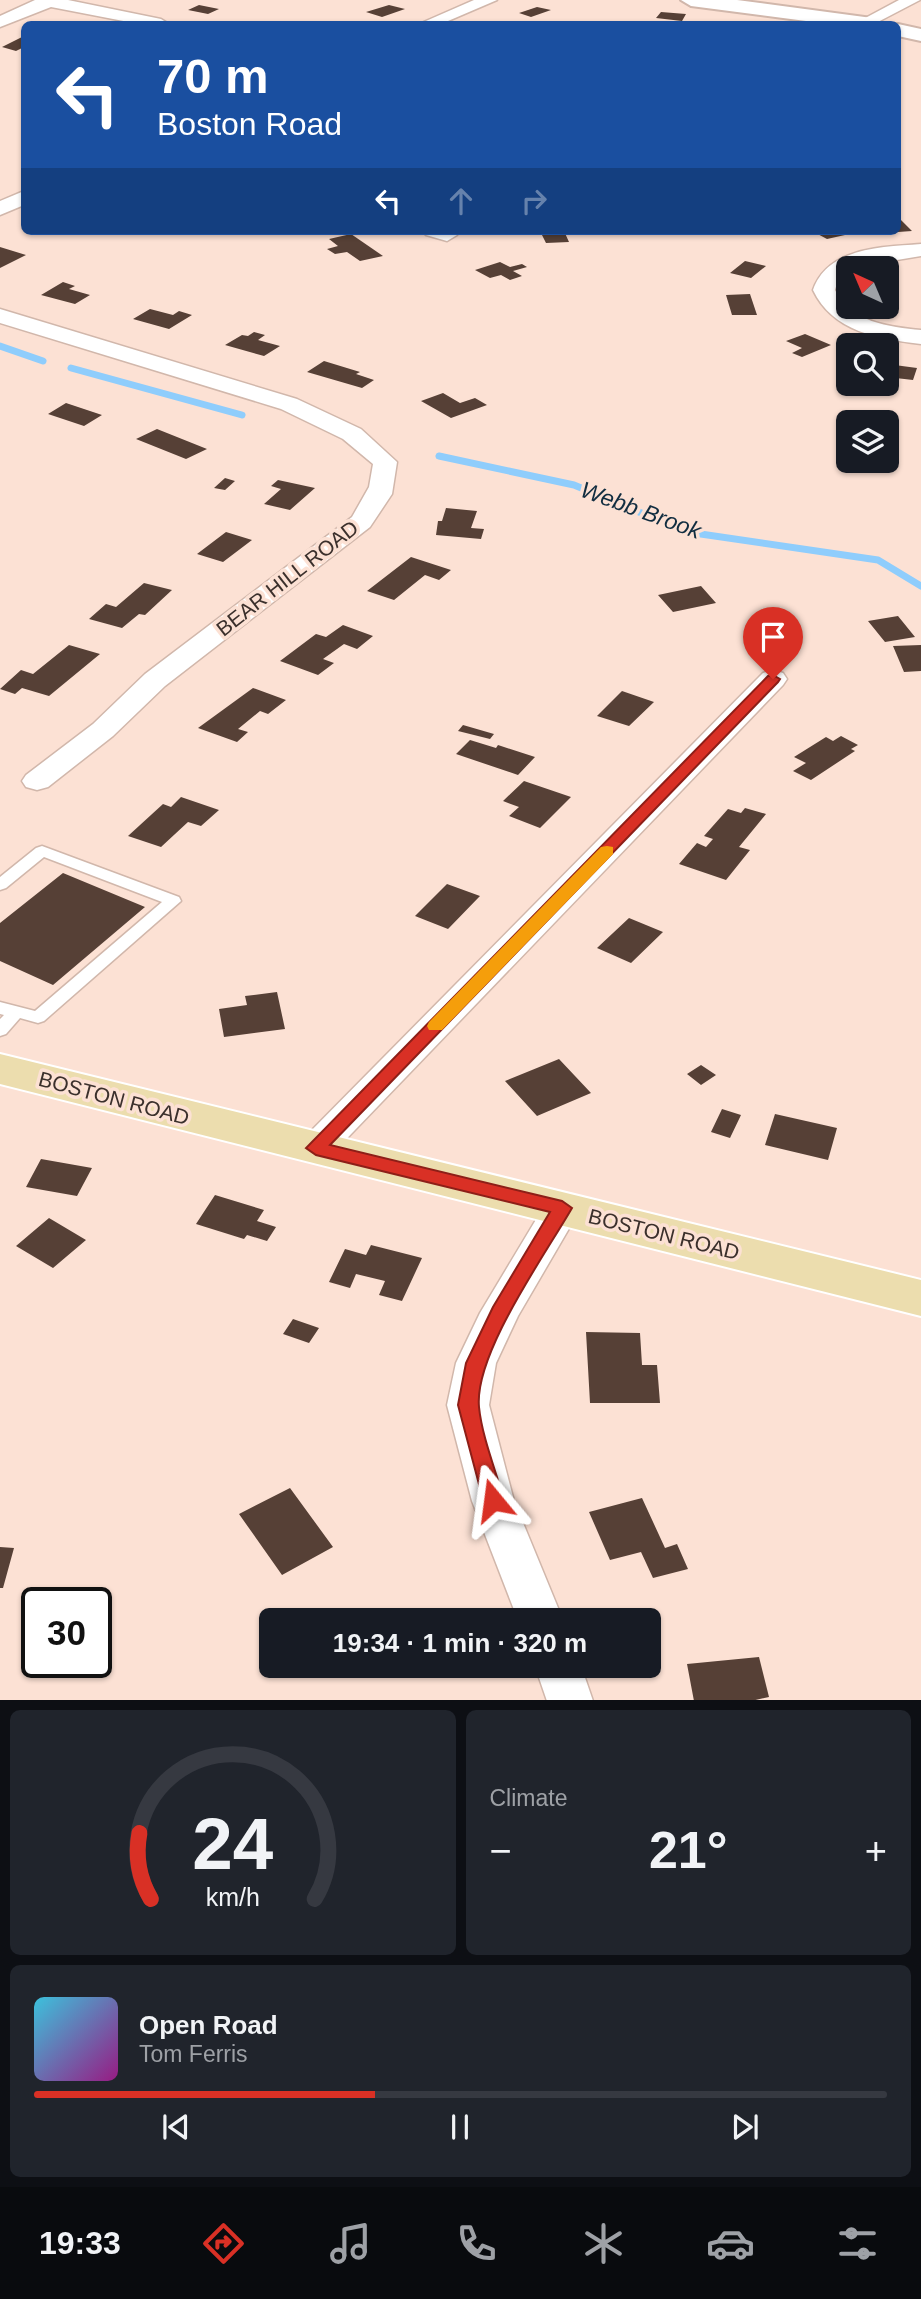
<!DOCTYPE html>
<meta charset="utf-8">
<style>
:root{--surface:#171b24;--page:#20242c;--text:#f1f3f6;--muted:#9ea1a6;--line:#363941;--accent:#d93025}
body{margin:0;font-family:Arial,sans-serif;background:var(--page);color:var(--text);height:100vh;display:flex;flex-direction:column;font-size:26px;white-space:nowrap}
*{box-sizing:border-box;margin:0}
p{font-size:23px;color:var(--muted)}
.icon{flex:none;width:38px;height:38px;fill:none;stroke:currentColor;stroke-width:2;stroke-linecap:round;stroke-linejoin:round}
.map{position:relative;height:1700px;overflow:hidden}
.details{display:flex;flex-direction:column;gap:10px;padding:10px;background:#0d0f14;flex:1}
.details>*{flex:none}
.top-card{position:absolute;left:21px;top:21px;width:880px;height:214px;border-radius:10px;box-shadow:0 2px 5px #0004;background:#1a4fa0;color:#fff;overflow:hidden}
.needle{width:46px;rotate:316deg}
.fabs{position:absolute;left:836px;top:256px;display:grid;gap:14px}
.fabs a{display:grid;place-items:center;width:63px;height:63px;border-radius:10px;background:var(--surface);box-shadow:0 2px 5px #0004;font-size:35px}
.speed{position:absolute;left:21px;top:1587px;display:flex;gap:14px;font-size:35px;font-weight:700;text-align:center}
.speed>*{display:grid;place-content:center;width:91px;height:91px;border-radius:50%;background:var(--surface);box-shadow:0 2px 5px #0004;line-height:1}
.speed .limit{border:4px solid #111;border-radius:10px;background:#fff;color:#111}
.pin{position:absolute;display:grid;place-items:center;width:60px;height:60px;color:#fff;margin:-72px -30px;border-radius:50% 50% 50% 0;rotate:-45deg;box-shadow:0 0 7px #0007}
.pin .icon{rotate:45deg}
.me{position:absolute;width:77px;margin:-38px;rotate:344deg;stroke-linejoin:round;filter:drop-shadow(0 0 5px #0008)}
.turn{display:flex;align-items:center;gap:24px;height:147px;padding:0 21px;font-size:32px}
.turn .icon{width:91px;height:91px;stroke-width:2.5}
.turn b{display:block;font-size:49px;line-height:60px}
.lanes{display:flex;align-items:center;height:66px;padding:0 21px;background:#0003;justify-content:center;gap:35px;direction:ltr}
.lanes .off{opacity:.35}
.big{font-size:52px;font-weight:700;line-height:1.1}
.details .card{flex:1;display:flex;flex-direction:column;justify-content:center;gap:10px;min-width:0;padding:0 24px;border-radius:10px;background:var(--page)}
.details .dial{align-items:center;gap:0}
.dial svg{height:182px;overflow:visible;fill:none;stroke:var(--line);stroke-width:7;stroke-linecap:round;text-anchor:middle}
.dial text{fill:var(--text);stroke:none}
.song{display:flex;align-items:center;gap:21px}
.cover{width:84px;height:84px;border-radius:10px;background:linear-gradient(135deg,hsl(190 70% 55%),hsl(310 70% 35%))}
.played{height:7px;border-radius:4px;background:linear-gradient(90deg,var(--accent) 40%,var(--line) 40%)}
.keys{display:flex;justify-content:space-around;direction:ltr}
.heat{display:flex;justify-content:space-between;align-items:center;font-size:38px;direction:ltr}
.details .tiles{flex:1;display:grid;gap:10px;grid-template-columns:1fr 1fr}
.card:last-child{grid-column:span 2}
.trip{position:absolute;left:259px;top:1608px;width:402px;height:70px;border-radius:10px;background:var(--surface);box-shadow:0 2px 5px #0004;font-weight:700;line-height:70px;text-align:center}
.menu{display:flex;height:112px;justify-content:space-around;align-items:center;background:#090b0e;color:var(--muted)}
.menu .icon{width:49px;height:49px}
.menu .on{color:var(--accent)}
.menu b{font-size:32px;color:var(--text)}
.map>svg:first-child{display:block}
</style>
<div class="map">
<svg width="921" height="1701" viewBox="0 0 921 1701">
<rect width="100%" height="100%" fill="#fce1d4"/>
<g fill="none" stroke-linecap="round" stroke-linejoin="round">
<!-- stream -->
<path stroke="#8fcdfc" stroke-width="7" d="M 0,346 L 43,361
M 71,368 L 242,415
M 439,456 L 574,485 L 687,532 L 878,560 L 921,586"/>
</g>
<!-- building -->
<path fill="#564036" d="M 199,5 L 219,9 L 208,14 L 188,10 Z
M 389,5 L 405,9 L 382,17 L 366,12 Z
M 537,7 L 551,10 L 531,17 L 519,13 Z
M 661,12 L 686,14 L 682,21 L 656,18 Z
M 24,36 L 22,46 L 24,47 L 16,51 L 2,47 Z
M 898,217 L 912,231 L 898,232 Z
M 540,231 L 564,231 L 569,242 L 546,243 Z
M 812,231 L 850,231 L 854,233 L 827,239 Z
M 351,234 L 383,256 L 360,261 L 347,252 L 335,254 L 327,249 L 338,246 L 329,239 Z
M 0,247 L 26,255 L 0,268 Z
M 745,261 L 766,266 L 751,278 L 730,273 Z
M 500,262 L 510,267 L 522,264 L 527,267 L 513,271 L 522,276 L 510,280 L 501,275 L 490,278 L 475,270 Z
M 63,282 L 75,286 L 69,289 L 90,295 L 75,304 L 41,295 Z
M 750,294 L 757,315 L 732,315 L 726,295 Z
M 150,309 L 173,315 L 179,311 L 192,315 L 169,329 L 133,319 Z
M 254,332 L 265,335 L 258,340 L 280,346 L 264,356 L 225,345 L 242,335 L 248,336 Z
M 805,334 L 831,345 L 802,357 L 792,353 L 802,348 L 786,341 Z
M 324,361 L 360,372 L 356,374 L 374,380 L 362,388 L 307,372 Z
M 887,364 L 917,368 L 913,380 L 887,377 Z
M 443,393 L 460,403 L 475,398 L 487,405 L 451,418 L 421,401 Z
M 66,403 L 102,415 L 84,426 L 48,414 Z
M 157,429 L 207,449 L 186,459 L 136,439 Z
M 225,478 L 235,481 L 225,490 L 214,488 Z
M 278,480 L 315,488 L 290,510 L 264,504 L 281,489 L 271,486 Z
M 446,508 L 477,511 L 471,528 L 484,529 L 481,539 L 436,535 L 438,521 L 442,521 Z
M 226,532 L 252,540 L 223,562 L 197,554 Z
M 411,557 L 451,570 L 439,580 L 425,575 L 394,600 L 367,591 Z
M 144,583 L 172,590 L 145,615 L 139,614 L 122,628 L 89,619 L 106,604 L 116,607 Z
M 701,586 L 716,603 L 673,612 L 658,595 Z
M 898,616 L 915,637 L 885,642 L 868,621 Z
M 343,625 L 373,636 L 357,649 L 344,644 L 323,659 L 334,663 L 318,675 L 280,661 L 316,634 L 326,637 Z
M 69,645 L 100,654 L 49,696 L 22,688 L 15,694 L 0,689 L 21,670 L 33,674 Z
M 921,645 L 921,671 L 904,672 L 893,646 Z
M 253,688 L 286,700 L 268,714 L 260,711 L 238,729 L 248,732 L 237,742 L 198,728 Z
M 622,691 L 654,702 L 629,726 L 597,716 Z
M 463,725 L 494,734 L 490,739 L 458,731 Z
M 841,736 L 858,745 L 851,749 L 855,751 L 811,780 L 793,771 L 806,763 L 794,757 L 826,737 L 833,741 Z
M 470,740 L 496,748 L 498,745 L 535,757 L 518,775 L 456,754 Z
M 524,781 L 571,797 L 540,828 L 509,816 L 519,807 L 503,801 Z
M 181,797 L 219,810 L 201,826 L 188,822 L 161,847 L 128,836 L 163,804 L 171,807 Z
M 745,808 L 766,814 L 739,847 L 750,850 L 726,880 L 679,864 L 697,843 L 706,847 L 713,839 L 704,836 L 728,809 L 741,813 Z
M 63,873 L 145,907 L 53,985 L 0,961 L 0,923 Z
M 447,884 L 480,896 L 448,929 L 415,916 Z
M 629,918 L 663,932 L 631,963 L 597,948 Z
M 277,992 L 285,1029 L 224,1037 L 219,1009 L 247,1005 L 245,996 Z
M 559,1059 L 591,1093 L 537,1116 L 505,1081 Z
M 701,1065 L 716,1075 L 701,1085 L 687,1074 Z
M 722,1109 L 741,1115 L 730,1138 L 711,1132 Z
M 775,1114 L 837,1128 L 828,1160 L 765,1145 Z
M 41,1159 L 92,1168 L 77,1196 L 26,1187 Z
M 215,1195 L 264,1210 L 257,1221 L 276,1227 L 267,1241 L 247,1235 L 244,1239 L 196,1224 Z
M 49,1218 L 86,1240 L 53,1268 L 16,1246 Z
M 371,1245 L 422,1258 L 402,1301 L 379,1295 L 385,1281 L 356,1274 L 350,1288 L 329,1282 L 345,1249 L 366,1255 Z
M 293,1319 L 319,1328 L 309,1343 L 283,1334 Z
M 586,1332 L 640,1333 L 642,1365 L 657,1365 L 660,1403 L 590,1403 Z
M 290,1488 L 333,1547 L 282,1575 L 239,1514 Z
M 642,1498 L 665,1548 L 677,1544 L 688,1569 L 653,1578 L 641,1552 L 610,1560 L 589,1512 Z
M 0,1547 L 14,1548 L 3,1588 L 0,1588 Z
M 759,1657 L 769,1697 L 751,1701 L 694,1701 L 687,1664 Z"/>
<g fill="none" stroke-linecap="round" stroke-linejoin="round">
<!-- service casing -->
<g stroke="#d1b7ab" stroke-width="3">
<path id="service" d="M 42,846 L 179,897 L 181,901 L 44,1021 L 38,1023 L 20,1018 L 6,1034 L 0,1036 L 0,1019 L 4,1015 L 0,1014 L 0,1002 L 35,1011 L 162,902 L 44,857 L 6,888 L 0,890 L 0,877 L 36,848 Z"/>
</g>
<!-- minor casing -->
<g stroke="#d1b7ab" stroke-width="3">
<path id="minor" d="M 35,0 L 68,0 L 161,19 L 169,24 L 139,24 L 51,7 L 0,27 L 0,16 Z
M 474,0 L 497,0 L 441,24 L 419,24 Z
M 899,0 L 920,0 L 874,24 L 856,23 Z
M 24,191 L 24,205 L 0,215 L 0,201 Z
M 423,231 L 455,231 L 457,235 L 447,241 L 426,235 Z
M 921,244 L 921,256 L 849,268 L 838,280 L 835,290 C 850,322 889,327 921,330 L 921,344 C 879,339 833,332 813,290 C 828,247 883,247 921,244 Z
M 0,309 L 297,399 L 361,429 L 397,462 L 392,494 L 370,527 L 165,686 L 113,736 L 48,787 L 37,790 L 26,787 L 22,781 L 26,775 L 93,724 L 145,674 L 352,517 L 369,487 L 373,464 L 343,439 L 281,409 L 0,323 Z
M 773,670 L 783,673 L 787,679 L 783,685 L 329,1157 L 316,1161 L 303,1157 L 298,1148 L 303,1139 L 763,673 Z
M 562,1194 L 575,1198 L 581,1208 L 518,1316 L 496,1363 L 489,1405 L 514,1501 L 563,1620 L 518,1620 L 472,1501 L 447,1405 L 456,1363 L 480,1313 L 549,1198 Z
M 535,1666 L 581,1666 L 593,1701 L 547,1701 Z"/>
</g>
<!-- tertiary casing -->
<g stroke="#d1b7ab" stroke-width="4">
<path id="tertiary" d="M 681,0 L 737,0 L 872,18 L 882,24 L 829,24 L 691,6 Z
M 895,24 L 898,24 L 921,29 L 921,41 L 898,36 L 898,24 Z"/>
</g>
<!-- primary casing -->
<g stroke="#fff" stroke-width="4">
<path id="primary" d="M 0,1054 L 921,1280 L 921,1316 L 0,1084 Z"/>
</g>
<!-- service -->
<use href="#service" fill="#fff" fill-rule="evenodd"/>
<!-- minor -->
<use href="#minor" fill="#fff" fill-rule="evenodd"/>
<!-- tertiary -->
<use href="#tertiary" fill="#fff" fill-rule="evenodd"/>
<!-- primary -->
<use href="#primary" fill="#ecddae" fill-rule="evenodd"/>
</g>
<!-- route -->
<path fill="#d93025" stroke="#8d1f18" stroke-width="2" d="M 773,675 L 780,679 L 778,682 L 330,1145 L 562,1201 L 572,1208 C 545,1255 474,1354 479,1407 C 482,1437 496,1471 504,1500 L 501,1507 L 493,1509 L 485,1507 L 458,1405 L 466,1363 L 493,1307 L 550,1212 L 316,1155 L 306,1148 L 768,676 Z"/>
<!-- slow -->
<path fill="#f59e0b" d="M 607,846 L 613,847 L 613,854 L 442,1030 L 429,1030 L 427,1026 L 429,1022 L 601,847 Z"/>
<g text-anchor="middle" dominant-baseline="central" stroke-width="7" stroke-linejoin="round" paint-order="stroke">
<!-- street labels -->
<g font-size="21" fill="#3b302c" stroke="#fce1d4">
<text transform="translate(287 578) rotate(-38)">BEAR HILL ROAD</text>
<text transform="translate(114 1098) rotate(15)">BOSTON ROAD</text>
<text transform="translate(664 1234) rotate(14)">BOSTON ROAD</text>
</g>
<!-- water labels -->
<g font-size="23" font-style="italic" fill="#112d40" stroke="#fce1d4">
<text transform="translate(641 510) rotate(20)">Webb Brook</text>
</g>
</g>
</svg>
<div class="fabs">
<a><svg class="needle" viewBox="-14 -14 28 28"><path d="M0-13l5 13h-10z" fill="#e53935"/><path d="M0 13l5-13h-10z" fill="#9ea1a6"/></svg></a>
<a><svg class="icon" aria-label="search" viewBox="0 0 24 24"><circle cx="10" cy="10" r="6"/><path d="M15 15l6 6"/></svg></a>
<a><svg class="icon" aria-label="layers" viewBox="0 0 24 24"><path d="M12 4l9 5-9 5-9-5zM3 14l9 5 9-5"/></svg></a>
</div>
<div class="speed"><div class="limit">30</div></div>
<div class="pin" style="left:773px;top:679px;background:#d93025"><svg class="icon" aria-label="arrive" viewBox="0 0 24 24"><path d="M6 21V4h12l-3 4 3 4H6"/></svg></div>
<svg class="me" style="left:493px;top:1500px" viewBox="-20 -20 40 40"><path d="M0-17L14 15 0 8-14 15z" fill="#d93025" stroke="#fff" stroke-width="4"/></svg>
<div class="trip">19:34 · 1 min · 320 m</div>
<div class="top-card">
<div class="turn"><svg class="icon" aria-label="left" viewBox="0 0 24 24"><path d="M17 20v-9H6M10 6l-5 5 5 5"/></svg><div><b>70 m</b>Boston Road</div></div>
<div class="lanes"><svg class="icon" aria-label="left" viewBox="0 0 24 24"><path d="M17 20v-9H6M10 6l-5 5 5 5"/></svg><svg class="icon off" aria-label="ahead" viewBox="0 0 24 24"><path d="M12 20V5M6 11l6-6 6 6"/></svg><svg class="icon off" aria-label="right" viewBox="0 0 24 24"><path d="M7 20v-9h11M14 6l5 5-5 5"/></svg></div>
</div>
</div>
<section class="details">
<div class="tiles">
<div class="card dial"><svg viewBox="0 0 100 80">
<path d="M14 69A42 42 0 1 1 86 69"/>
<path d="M14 69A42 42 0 0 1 9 40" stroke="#d93025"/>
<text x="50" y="56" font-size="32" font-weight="700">24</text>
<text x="50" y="72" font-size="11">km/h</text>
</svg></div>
<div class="card"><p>Climate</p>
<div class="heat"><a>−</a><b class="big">21°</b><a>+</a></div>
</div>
<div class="card">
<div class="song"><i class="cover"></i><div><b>Open Road</b><p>Tom Ferris</p></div></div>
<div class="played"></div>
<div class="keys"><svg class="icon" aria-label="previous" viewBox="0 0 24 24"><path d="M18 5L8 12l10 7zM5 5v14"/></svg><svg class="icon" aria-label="pause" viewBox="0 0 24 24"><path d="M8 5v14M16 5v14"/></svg><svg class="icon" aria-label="next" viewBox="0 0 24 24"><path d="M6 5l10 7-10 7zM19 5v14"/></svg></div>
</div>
</div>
</section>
<nav class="menu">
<b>19:33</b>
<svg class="icon on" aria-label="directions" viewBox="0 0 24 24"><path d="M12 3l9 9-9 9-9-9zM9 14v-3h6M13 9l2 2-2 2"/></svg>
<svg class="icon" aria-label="music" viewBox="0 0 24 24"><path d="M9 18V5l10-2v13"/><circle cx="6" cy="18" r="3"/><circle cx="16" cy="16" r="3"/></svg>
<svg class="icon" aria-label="phone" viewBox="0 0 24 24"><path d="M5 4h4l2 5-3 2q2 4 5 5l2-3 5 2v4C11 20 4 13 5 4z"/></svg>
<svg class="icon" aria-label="climate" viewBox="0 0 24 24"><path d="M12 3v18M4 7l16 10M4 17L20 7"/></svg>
<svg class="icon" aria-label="car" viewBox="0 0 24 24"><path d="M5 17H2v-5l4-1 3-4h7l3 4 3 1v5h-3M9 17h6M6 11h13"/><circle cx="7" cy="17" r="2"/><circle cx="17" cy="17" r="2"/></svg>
<svg class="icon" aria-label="filters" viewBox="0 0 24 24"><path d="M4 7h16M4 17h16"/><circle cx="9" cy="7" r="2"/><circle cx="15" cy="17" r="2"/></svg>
</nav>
